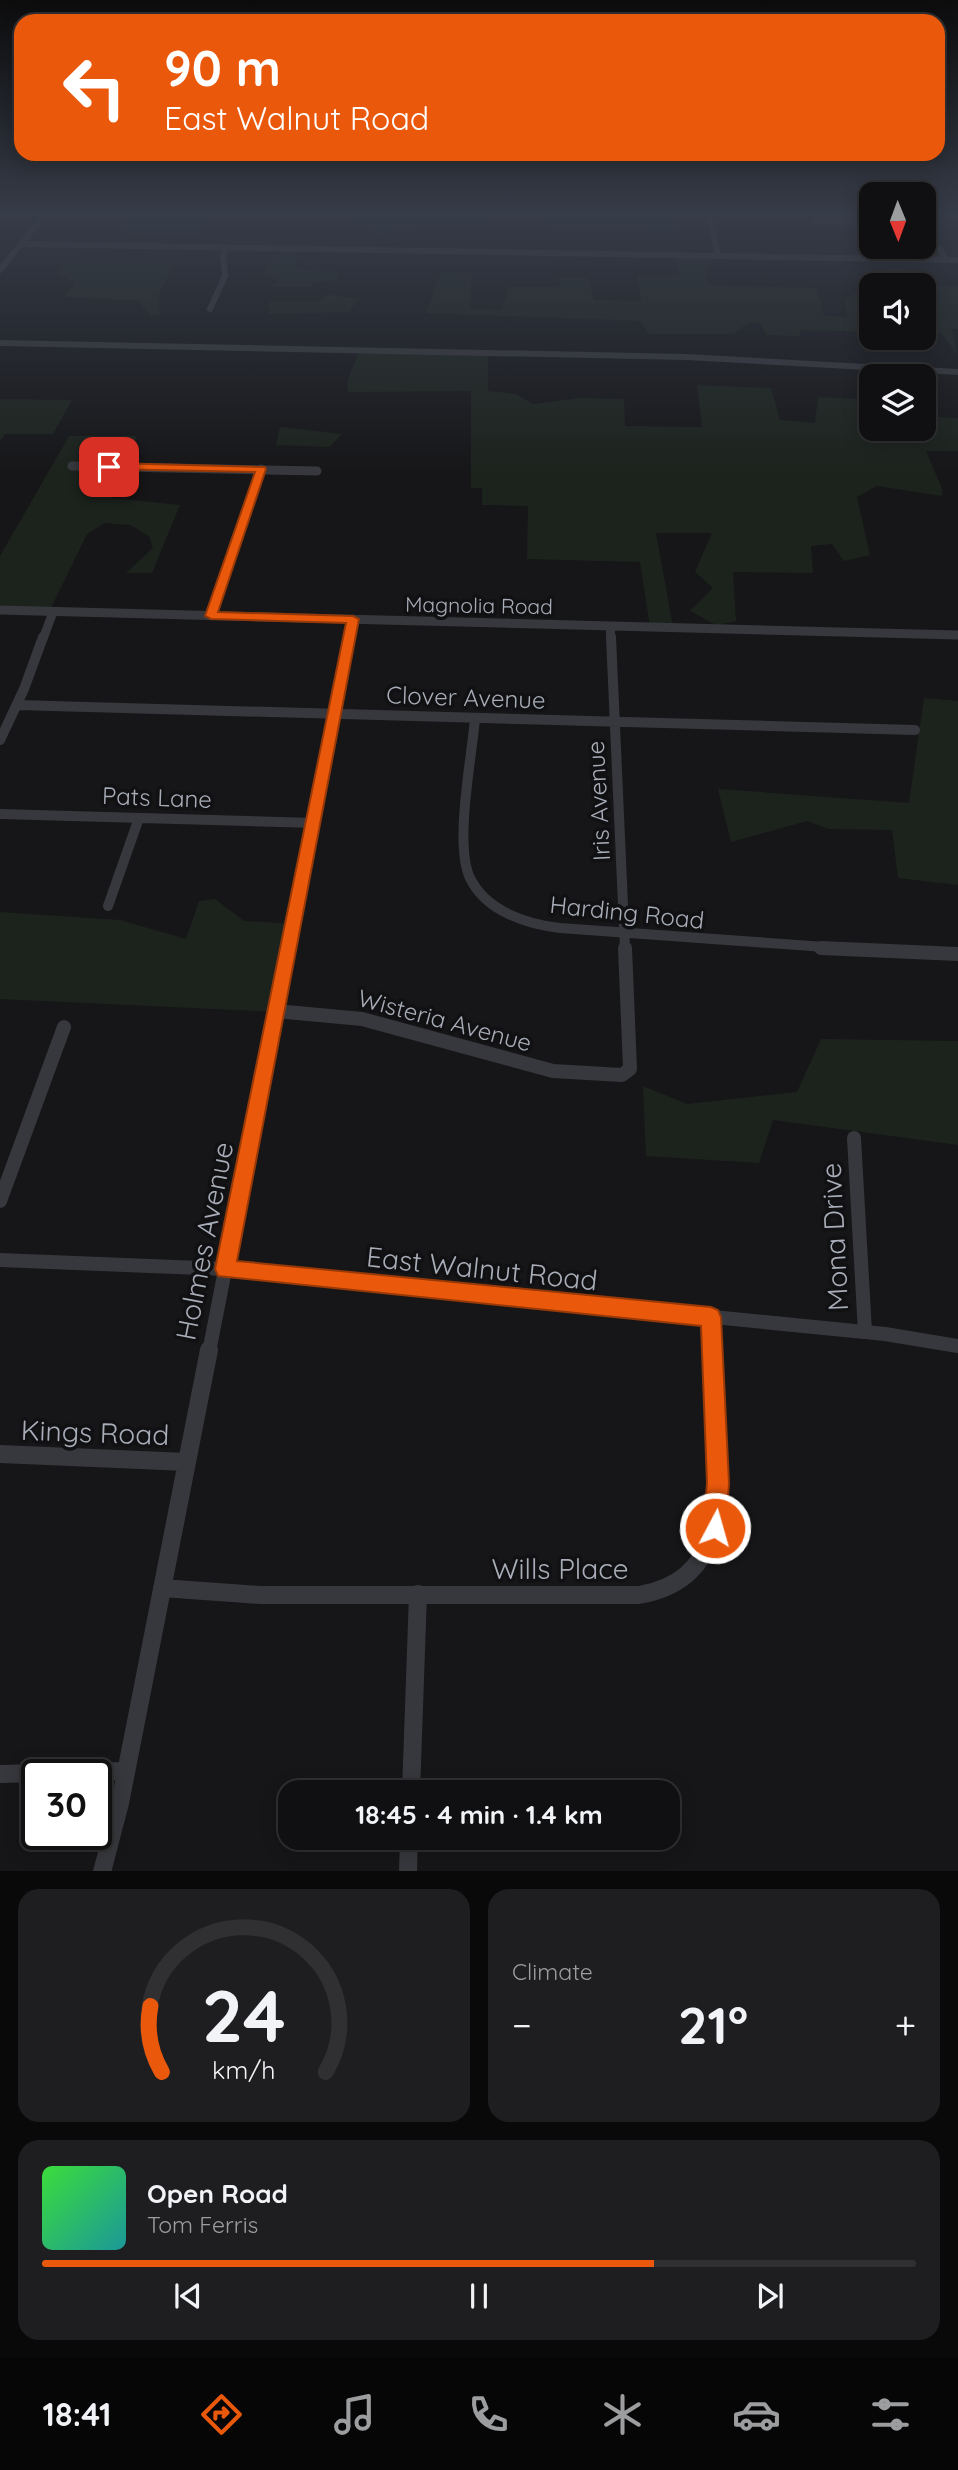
<!DOCTYPE html>
<meta charset="utf-8">
<style>
:root{--surface:#101012;--page:#1e1e20;--text:#f1f3f6;--muted:#9c9d9f;--line:#303032;--accent:#ea580c}
body{margin:0;font-family:Quicksand,sans-serif;background:var(--page);color:var(--text);height:100vh;display:flex;flex-direction:column;font-size:26px;white-space:nowrap}
*{box-sizing:border-box;margin:0}
p{font-size:23px;color:var(--muted)}
.icon{flex:none;width:38px;height:38px;fill:none;stroke:currentColor;stroke-width:2;stroke-linecap:round;stroke-linejoin:round}
.map{position:relative;height:1871px;overflow:hidden}
.sheet{display:flex;flex-direction:column;gap:18px;padding:18px;background:#09090a;flex:1}
.sheet>*{flex:none}
.guide{position:absolute;left:14px;top:14px;width:931px;height:147px;border-radius:21px;box-shadow:0 4px 18px #0003,0 0 0 2px var(--line);background:#ea580c;color:#fff;overflow:hidden}
.needle{width:46px;rotate:179deg}
.buttons{position:absolute;left:859px;top:182px;display:grid;gap:14px}
.buttons a{display:grid;place-items:center;width:77px;height:77px;border-radius:14px;background:var(--surface);box-shadow:0 4px 18px #0003,0 0 0 2px var(--line);font-size:35px}
.speed{position:absolute;left:21px;top:1759px;display:flex;gap:14px;font-size:35px;font-weight:700;text-align:center}
.speed>*{display:grid;place-content:center;width:91px;height:91px;border-radius:50%;background:var(--surface);box-shadow:0 4px 18px #0003,0 0 0 2px var(--line);line-height:1}
.speed .limit{border:4px solid #111;border-radius:10px;background:#fff;color:#111}
.pin{position:absolute;display:grid;place-items:center;width:60px;height:60px;color:#fff;margin:-30px;border-radius:14px;box-shadow:0 4px 10px #0006}
.me{position:absolute;width:77px;margin:-38px;rotate:6deg;stroke-linejoin:round;filter:drop-shadow(0 0 5px #0008)}
.turn{display:flex;align-items:center;gap:24px;height:147px;padding:0 35px;font-size:32px}
.turn .icon{width:91px;height:91px;stroke-width:2.5}
.turn b{display:block;font-size:49px;line-height:60px}
.big{font-size:52px;font-weight:800;line-height:1.1}
.sheet .widget{flex:1;display:flex;flex-direction:column;justify-content:center;gap:10px;min-width:0;padding:0 24px;border-radius:21px;background:var(--page)}
.sheet .dial{align-items:center;gap:0}
.dial svg{height:182px;overflow:visible;fill:none;stroke:var(--line);stroke-width:7;stroke-linecap:round;text-anchor:middle}
.dial text{fill:var(--text);stroke:none}
.song{display:flex;align-items:center;gap:21px}
.cover{width:84px;height:84px;border-radius:10px;background:linear-gradient(135deg,hsl(120 70% 55%),hsl(180 70% 35%))}
.played{height:7px;border-radius:4px;background:linear-gradient(90deg,var(--accent) 70%,var(--line) 70%)}
.keys{display:flex;justify-content:space-around;direction:ltr}
.heat{display:flex;justify-content:space-between;align-items:center;font-size:38px;direction:ltr}
.sheet .tiles{flex:1;display:grid;gap:18px;grid-template-columns:1fr 1fr}
.widget:last-child{grid-column:span 2}
.trip{position:absolute;left:278px;top:1780px;width:402px;height:70px;border-radius:21px;background:var(--surface);box-shadow:0 4px 18px #0003,0 0 0 2px var(--line);font-weight:800;line-height:70px;text-align:center}
.dock{display:flex;height:112px;justify-content:space-around;align-items:center;background:#060607;color:var(--muted)}
.dock .icon{width:49px;height:49px}
.dock .current{color:var(--accent)}
.dock b{font-size:32px;color:var(--text)}
.map>svg:first-child{display:block}
</style>
<div class="map">
<svg width="958" height="1872" viewBox="0 0 958 1872">
<rect width="100%" height="100%" fill="#161618"/>
<!-- green -->
<path fill="#1c231d" d="M 171,213 L 232,213 L 217,217 L 194,234 L 131,233 L 121,229 L 126,220 Z
M 258,213 L 491,213 L 489,224 L 440,223 L 377,234 C 347,211 314,225 280,219 C 273,218 265,215 258,213 Z
M 545,213 L 670,213 L 678,232 L 546,228 Z
M 280,251 L 298,252 L 295,269 L 339,272 L 337,280 L 311,283 L 314,287 L 270,287 L 278,280 L 263,275 L 268,263 Z
M 674,254 L 712,255 L 706,277 L 709,285 L 817,288 L 824,316 L 847,317 L 845,299 L 863,290 L 871,290 L 871,332 L 800,330 L 800,336 L 766,335 L 761,324 L 750,322 L 733,334 L 649,334 L 640,321 L 426,313 L 441,272 L 472,273 L 470,309 L 502,310 L 508,287 L 560,287 L 559,278 L 588,278 L 594,300 L 641,301 L 637,275 L 679,275 Z
M 65,261 L 175,263 L 158,297 L 160,315 L 151,316 L 138,301 L 64,297 L 75,283 L 57,274 Z
M 890,284 L 958,286 L 958,329 L 952,329 L 957,354 L 941,333 L 924,333 L 924,285 Z
M 328,294 L 357,299 L 350,312 L 269,314 L 268,302 L 320,302 Z
M 360,350 L 488,353 L 488,391 L 516,394 L 533,404 L 579,398 L 624,399 L 625,426 L 702,427 L 697,385 L 771,388 L 780,420 L 815,423 L 818,397 L 859,399 L 867,411 L 871,412 L 872,429 L 924,429 L 924,416 L 958,418 L 958,451 L 926,451 L 943,491 L 942,496 L 877,486 L 857,497 L 870,555 L 844,561 L 832,544 L 811,546 L 813,573 L 733,572 L 736,621 L 716,625 L 690,611 L 713,588 L 695,572 L 712,533 L 656,533 L 673,627 L 650,627 L 640,562 L 527,559 L 528,506 L 482,505 L 482,488 L 471,488 L 471,391 L 348,392 L 347,381 Z
M 0,399 L 72,400 L 53,434 L 5,434 L 0,442 Z
M 280,427 L 342,434 L 330,447 L 276,445 Z
M 69,436 L 137,436 L 112,498 L 180,505 L 152,573 L 126,573 L 153,548 L 149,536 L 130,525 L 105,523 L 87,534 L 49,612 L 0,610 L 0,556 Z
M 924,698 L 958,701 L 958,885 L 898,878 L 892,830 L 829,829 L 807,821 L 731,842 L 718,789 L 909,803 Z
M 215,899 L 244,921 L 297,924 L 279,1012 L 0,999 L 0,912 L 120,920 L 186,939 L 199,901 Z
M 821,1039 L 958,1041 L 958,1145 L 773,1120 L 759,1163 L 646,1156 L 643,1086 L 687,1104 L 797,1092 Z"/>
<g fill="none" stroke-linecap="round" stroke-linejoin="round">
<!-- street-far4 -->
<path stroke="#37383d" stroke-width="6" d="M 709,213 L 718,255
M 815,221 L 872,222
M 924,240 L 940,249 L 946,260
M 22,244 L 958,260
M 0,270 L 46,213
M 210,309 L 225,276 L 223,256 L 227,247
M 0,343 L 686,357 L 958,372"/>
<!-- street-far3 -->
<path stroke="#37383d" stroke-width="9" d="M 72,466 L 317,471
M 0,610 L 958,635
M 211,616 L 261,469
M 610,626 L 611,639
M 43,639 L 53,612
M 349,639 L 353,619"/>
<!-- street-far2 -->
<path stroke="#37383d" stroke-width="10" d="M 611,637 L 625,949
M 17,705 L 915,730
M 475,718 C 472,757 454,844 470,878 C 486,911 526,924 560,928 L 853,949
M 0,740 L 24,689 L 43,637
M 0,814 L 313,823
M 108,906 L 139,818
M 288,949 L 349,637"/>
<!-- street-far1 -->
<path stroke="#37383d" stroke-width="14" d="M 821,948 L 958,954
M 276,1011 L 362,1019 L 553,1071 L 622,1075 L 630,1069 L 625,948
M 854,1138 L 865,1332
M 0,1201 L 64,1027
M 0,1260 L 225,1269 L 885,1334 L 958,1346
M 711,1317 L 713,1352
M 209,1352 L 288,948"/>
<!-- street -->
<path stroke="#37383d" stroke-width="18" d="M 0,1454 L 187,1462
M 162,1588 L 260,1595 L 639,1595 C 722,1581 720,1508 717,1442 C 716,1411 714,1380 713,1350
M 0,1774 L 126,1771
M 411,1792 L 418,1594
M 102,1872 L 120,1803 L 209,1350
M 408,1872 L 409,1838"/>
</g>
<!-- sky -->
<linearGradient id="sky" x2="0" y2="1"><stop stop-color="#0c0c0d"/><stop offset="0.45" stop-color="#363c48"/><stop offset="1" stop-color="#363c48" stop-opacity="0"/></linearGradient>
<rect width="958" height="475" fill="url(#sky)"/>
<!-- route -->
<path fill="#ea580c" stroke="#983908" stroke-width="2" d="M 109,463 L 265,467 L 266,469 L 218,612 L 353,616 L 359,619 L 237,1261 L 711,1307 L 718,1310 L 721,1317 L 729,1483 L 726,1528 L 723,1536 L 715,1540 L 707,1536 L 703,1528 L 707,1483 L 701,1326 L 218,1276 L 215,1269 L 346,623 L 211,619 L 205,616 L 255,472 L 105,469 L 104,467 Z"/>
<g text-anchor="middle" dominant-baseline="central" stroke-width="7" stroke-linejoin="round" paint-order="stroke">
<!-- far-street labels -->
<g font-size="21" fill="#a8adb8" stroke="#111113">
<text transform="translate(479 605) rotate(1)">Magnolia Road</text>
</g>
<!-- street labels -->
<g font-size="24" fill="#a8adb8" stroke="#111113">
<text transform="translate(466 697) rotate(2)">Clover Avenue</text>
<text transform="translate(157 797) rotate(2)">Pats Lane</text>
<text transform="translate(598 801) rotate(-93)">Iris Avenue</text>
<text transform="translate(627 912) rotate(6)">Harding Road</text>
<text transform="translate(445 1020) rotate(15)">Wisteria Avenue</text>
</g>
<!-- near-street labels -->
<g font-size="28" fill="#a8adb8" stroke="#111113">
<text transform="translate(834 1237) rotate(-93)">Mona Drive</text>
<text transform="translate(204 1241) rotate(-79)">Holmes Avenue</text>
<text transform="translate(482 1268) rotate(6)">East Walnut Road</text>
<text transform="translate(95 1432) rotate(2)">Kings Road</text>
<text x="560" y="1568">Wills Place</text>
</g>
</g>
</svg>
<div class="buttons">
<a><svg class="needle" viewBox="-14 -14 28 28"><path d="M0-13l5 13h-10z" fill="#e53935"/><path d="M0 13l5-13h-10z" fill="#9c9d9f"/></svg></a>
<a><svg class="icon" aria-label="sound" viewBox="0 0 24 24"><path d="M4 9h4l5-4v14l-5-4H4zM17 9q2 3 0 6"/></svg></a>
<a><svg class="icon" aria-label="layers" viewBox="0 0 24 24"><path d="M12 4l9 5-9 5-9-5zM3 14l9 5 9-5"/></svg></a>
</div>
<div class="speed"><div class="limit">30</div></div>
<div class="pin" style="left:109px;top:467px;background:#d93025"><svg class="icon" aria-label="arrive" viewBox="0 0 24 24"><path d="M6 21V4h12l-3 4 3 4H6"/></svg></div>
<svg class="me" style="left:715px;top:1528px" viewBox="-20 -20 40 40"><circle r="17" fill="#ea580c" stroke="#fff" stroke-width="3"/><path d="M0-11L8 9 0 5-8 9z" fill="#fff"/></svg>
<div class="trip">18:45 · 4 min · 1.4 km</div>
<div class="guide">
<div class="turn"><svg class="icon" aria-label="left" viewBox="0 0 24 24"><path d="M17 20v-9H6M10 6l-5 5 5 5"/></svg><div><b>90 m</b>East Walnut Road</div></div>
</div>
</div>
<section class="sheet">
<div class="tiles">
<div class="widget dial"><svg viewBox="0 0 100 80">
<path d="M14 69A42 42 0 1 1 86 69"/>
<path d="M14 69A42 42 0 0 1 9 40" stroke="#ea580c"/>
<text x="50" y="56" font-size="32" font-weight="700">24</text>
<text x="50" y="72" font-size="11">km/h</text>
</svg></div>
<div class="widget"><p>Climate</p>
<div class="heat"><a>−</a><b class="big">21°</b><a>+</a></div>
</div>
<div class="widget">
<div class="song"><i class="cover"></i><div><b>Open Road</b><p>Tom Ferris</p></div></div>
<div class="played"></div>
<div class="keys"><svg class="icon" aria-label="previous" viewBox="0 0 24 24"><path d="M18 5L8 12l10 7zM5 5v14"/></svg><svg class="icon" aria-label="pause" viewBox="0 0 24 24"><path d="M8 5v14M16 5v14"/></svg><svg class="icon" aria-label="next" viewBox="0 0 24 24"><path d="M6 5l10 7-10 7zM19 5v14"/></svg></div>
</div>
</div>
</section>
<nav class="dock">
<b>18:41</b>
<svg class="icon current" aria-label="directions" viewBox="0 0 24 24"><path d="M12 3l9 9-9 9-9-9zM9 14v-3h6M13 9l2 2-2 2"/></svg>
<svg class="icon" aria-label="music" viewBox="0 0 24 24"><path d="M9 18V5l10-2v13"/><circle cx="6" cy="18" r="3"/><circle cx="16" cy="16" r="3"/></svg>
<svg class="icon" aria-label="phone" viewBox="0 0 24 24"><path d="M5 4h4l2 5-3 2q2 4 5 5l2-3 5 2v4C11 20 4 13 5 4z"/></svg>
<svg class="icon" aria-label="climate" viewBox="0 0 24 24"><path d="M12 3v18M4 7l16 10M4 17L20 7"/></svg>
<svg class="icon" aria-label="car" viewBox="0 0 24 24"><path d="M5 17H2v-5l4-1 3-4h7l3 4 3 1v5h-3M9 17h6M6 11h13"/><circle cx="7" cy="17" r="2"/><circle cx="17" cy="17" r="2"/></svg>
<svg class="icon" aria-label="filters" viewBox="0 0 24 24"><path d="M4 7h16M4 17h16"/><circle cx="9" cy="7" r="2"/><circle cx="15" cy="17" r="2"/></svg>
</nav>
